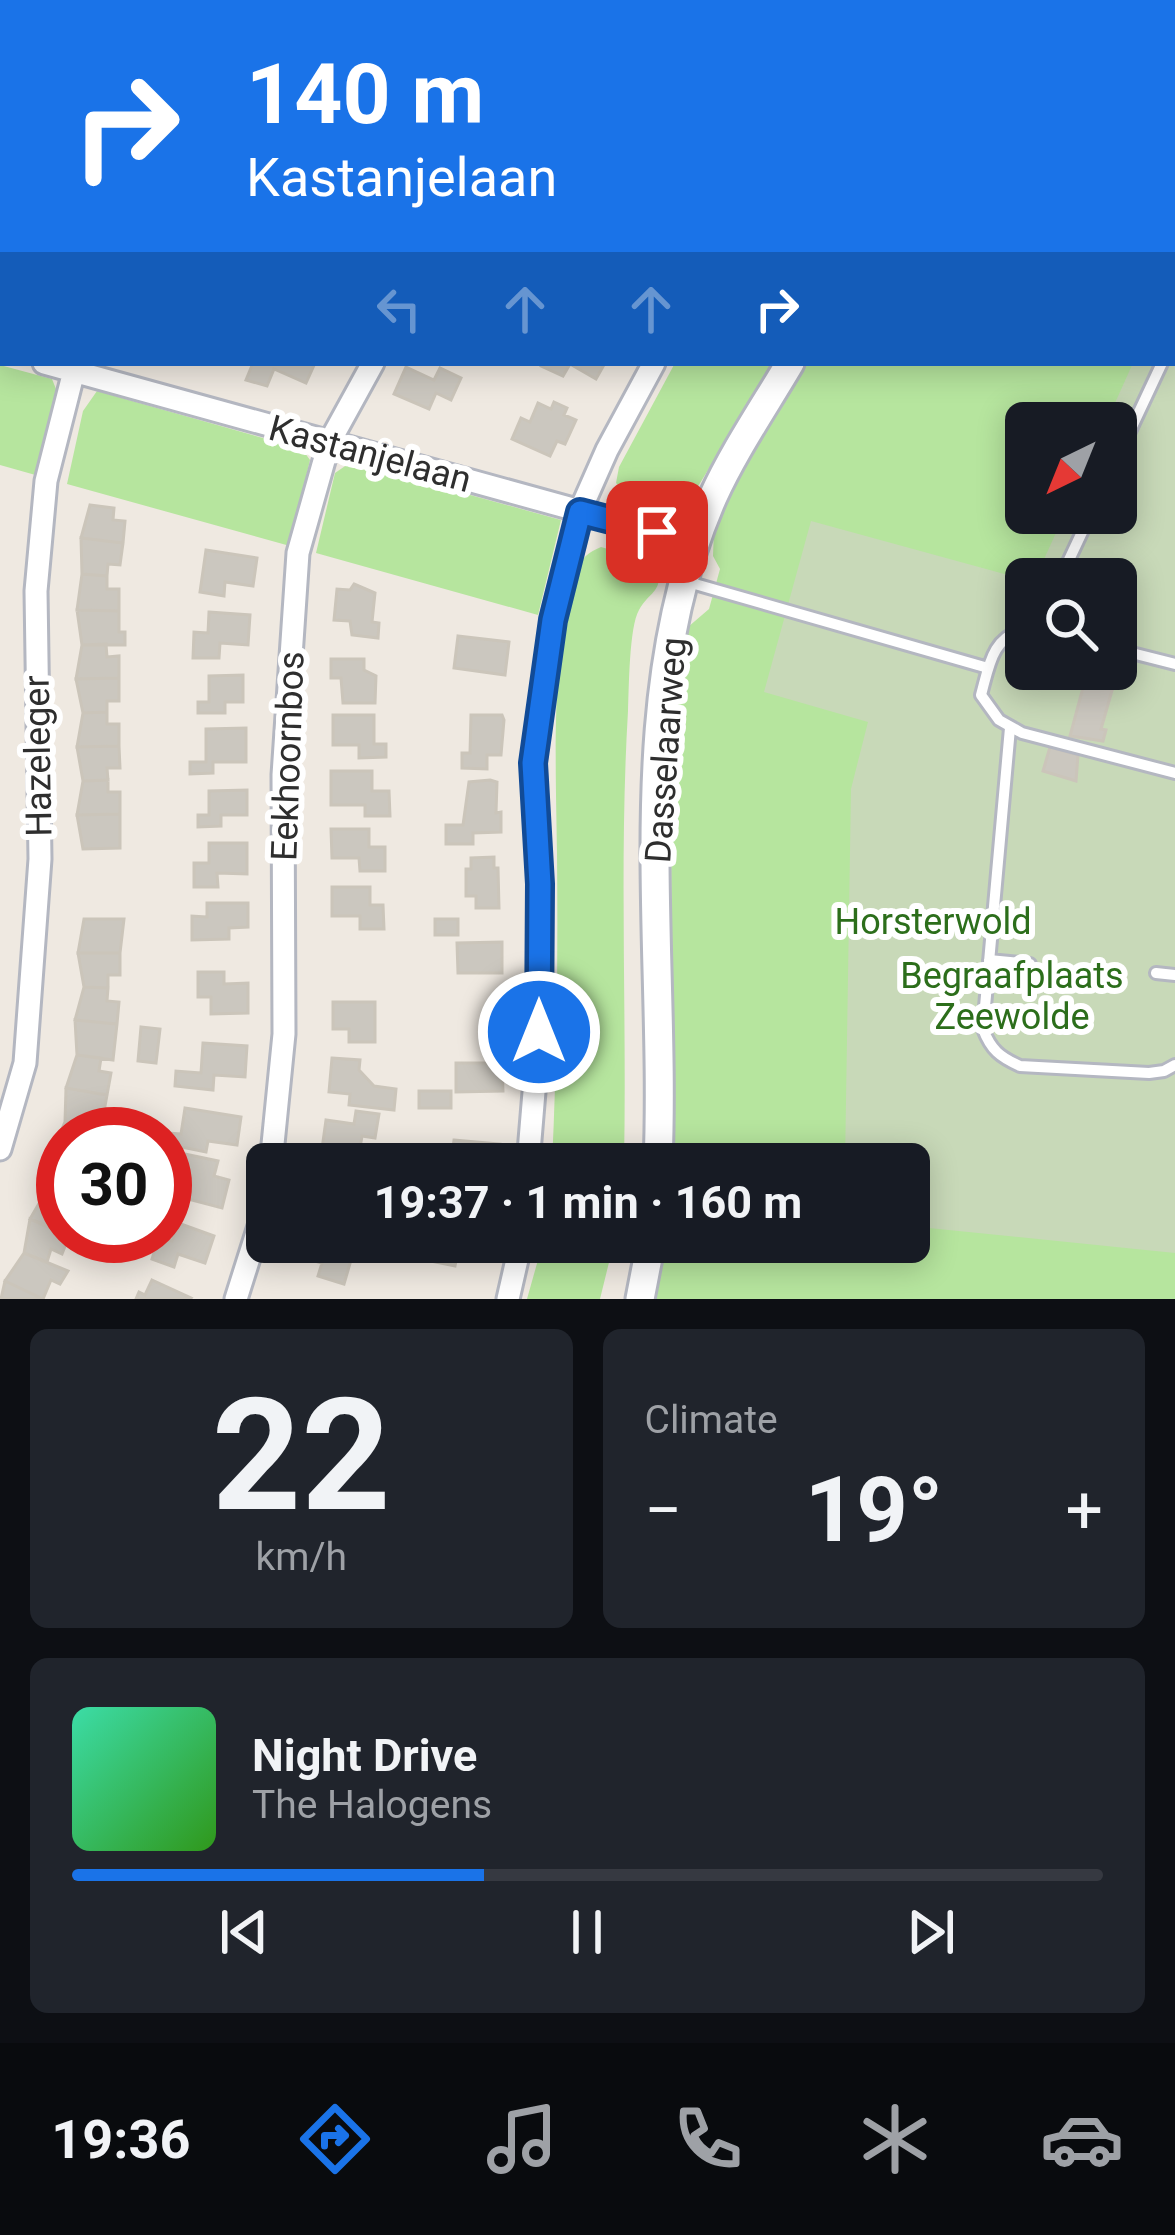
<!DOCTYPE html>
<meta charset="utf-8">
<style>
:root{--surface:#171b24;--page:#20242c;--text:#f1f3f6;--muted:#9ea1a6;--line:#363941;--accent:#1a73e8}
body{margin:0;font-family:Roboto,sans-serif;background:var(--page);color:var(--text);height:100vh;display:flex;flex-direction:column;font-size:45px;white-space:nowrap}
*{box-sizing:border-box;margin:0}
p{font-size:39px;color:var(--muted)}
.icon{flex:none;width:66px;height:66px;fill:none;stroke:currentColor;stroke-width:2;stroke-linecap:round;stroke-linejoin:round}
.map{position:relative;height:1299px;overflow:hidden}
.panel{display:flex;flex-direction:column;gap:30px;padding:30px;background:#0d0f14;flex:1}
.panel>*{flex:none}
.banner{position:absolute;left:0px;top:0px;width:1176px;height:366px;box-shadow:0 6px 30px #0003;background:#1a73e8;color:#fff;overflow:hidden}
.needle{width:78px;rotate:223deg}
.buttons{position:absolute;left:1005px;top:402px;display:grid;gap:24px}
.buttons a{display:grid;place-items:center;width:132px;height:132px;border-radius:18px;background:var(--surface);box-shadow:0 6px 30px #0003;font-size:60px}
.speed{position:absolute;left:36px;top:1107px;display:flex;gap:24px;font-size:60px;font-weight:700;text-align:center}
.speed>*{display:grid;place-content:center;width:156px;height:156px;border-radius:50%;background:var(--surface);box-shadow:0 6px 30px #0003;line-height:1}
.speed .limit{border:18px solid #d22;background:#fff;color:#111}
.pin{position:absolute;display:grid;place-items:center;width:102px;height:102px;color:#fff;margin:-51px;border-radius:24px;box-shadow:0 6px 18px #0006}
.me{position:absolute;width:132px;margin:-66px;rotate:0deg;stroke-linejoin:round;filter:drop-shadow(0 0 9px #0008)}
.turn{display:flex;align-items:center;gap:42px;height:252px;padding:0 48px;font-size:54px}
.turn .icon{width:156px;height:156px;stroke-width:2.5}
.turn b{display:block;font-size:84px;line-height:102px}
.lanes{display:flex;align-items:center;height:114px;padding:0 48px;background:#0003;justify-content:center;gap:60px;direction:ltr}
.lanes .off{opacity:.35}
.big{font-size:90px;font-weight:700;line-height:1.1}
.panel .widget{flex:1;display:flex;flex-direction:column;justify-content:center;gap:18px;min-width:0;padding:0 42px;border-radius:18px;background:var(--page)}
.panel .dial{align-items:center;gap:0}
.dial b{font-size:156px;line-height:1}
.song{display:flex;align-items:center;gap:36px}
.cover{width:144px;height:144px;border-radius:18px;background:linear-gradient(135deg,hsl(160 70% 55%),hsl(110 70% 35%))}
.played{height:12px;border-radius:6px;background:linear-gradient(90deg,var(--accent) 40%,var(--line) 40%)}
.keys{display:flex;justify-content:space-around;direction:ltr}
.heat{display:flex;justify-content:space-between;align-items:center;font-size:66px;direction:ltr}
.panel .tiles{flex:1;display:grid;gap:30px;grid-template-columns:1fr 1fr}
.widget:last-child{grid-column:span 2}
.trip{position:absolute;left:246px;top:1143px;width:684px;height:120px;border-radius:18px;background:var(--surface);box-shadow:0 6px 30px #0003;font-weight:700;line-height:120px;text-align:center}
.dock{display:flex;height:192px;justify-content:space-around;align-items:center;background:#090b0e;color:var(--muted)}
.dock .icon{width:84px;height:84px}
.dock .selected{color:var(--accent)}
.dock b{font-size:54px;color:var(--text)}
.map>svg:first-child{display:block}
</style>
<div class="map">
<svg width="1175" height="1299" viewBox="0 0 1175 1299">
<rect width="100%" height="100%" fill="#efe9e1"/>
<!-- green -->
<path fill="#b6e59e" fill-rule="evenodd" d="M 1030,0 L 1175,0 L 1175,1299 L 651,1299 L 665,1242 L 909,1242 L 909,1164 L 671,1164 C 679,986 658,803 688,627 L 709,609 L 720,569 L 713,556 L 714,529 L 753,445 L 802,363 L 1173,363 L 1173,3 L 1029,3 ZM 1026,423 L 1116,423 L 1116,513 L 1026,513 ZM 1026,579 L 1116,579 L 1116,669 L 1026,669 Z
M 675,363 L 774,363 L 697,488 L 627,494 L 616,483 L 619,467 Z
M 0,365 L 52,379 L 56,389 L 39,476 L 0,465 Z
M 97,391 L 302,449 L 310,460 L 290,546 L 67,484 L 83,411 Z
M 351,462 L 561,520 L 538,615 L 316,553 L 335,473 Z
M 601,547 L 656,563 C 665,593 650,590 639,610 C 629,627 629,689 628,711 C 619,862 627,1013 624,1164 L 552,1164 C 557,1060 558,957 557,853 C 556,773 550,646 576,571 C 581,558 589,552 601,547 Z
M 543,1242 L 614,1242 L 600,1299 L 527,1299 Z"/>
<!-- cemetery -->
<path fill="#c8d9b8" d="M 1175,272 L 1175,1253 L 909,1226 L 909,1164 L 845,1164 L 851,789 L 868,722 L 764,692 L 811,521 L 1026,580 L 1026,669 L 1116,669 L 1116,579 L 1035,579 L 1065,513 L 1116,513 L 1116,423 L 1106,423 L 1133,363 L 1173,363 Z"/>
<!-- building -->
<path fill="#cbc7bf" stroke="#cbc5ba" stroke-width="3" d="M 253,363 L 315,363 L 306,383 L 274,369 L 267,386 L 246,380 Z
M 542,363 L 605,363 L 596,379 L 570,364 L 563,376 L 541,366 Z
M 406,367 L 434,380 L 440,368 L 461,378 L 451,400 L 436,393 L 429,409 L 394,394 Z
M 554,402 L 567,408 L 564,415 L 576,420 L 565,444 L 557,441 L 550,456 L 512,439 L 521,418 L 530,422 L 538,403 L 551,409 Z
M 90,505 L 114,508 L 113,520 L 125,521 L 123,543 L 81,538 Z
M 81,538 L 123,543 L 120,565 L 108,564 L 107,576 L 82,574 Z
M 206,550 L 257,558 L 253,586 L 225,582 L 224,596 L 200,592 Z
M 82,574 L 107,576 L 107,589 L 119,589 L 119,611 L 77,610 Z
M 354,584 L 375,593 L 372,622 L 379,623 L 378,638 L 352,635 L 350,621 L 334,620 L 337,589 L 350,590 Z
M 77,610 L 119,611 L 119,632 L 125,632 L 125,645 L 82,645 Z
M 209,612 L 250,615 L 248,645 L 220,643 L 219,658 L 193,658 L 194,632 L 208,633 Z
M 458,636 L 509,642 L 505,675 L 454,668 Z
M 106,644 L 107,657 L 119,656 L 119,678 L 76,679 L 82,645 Z
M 331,659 L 364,659 L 364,670 L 376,676 L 375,703 L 343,703 L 341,678 L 331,678 Z
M 243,675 L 243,702 L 225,702 L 225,713 L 198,713 L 198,702 L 209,702 L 209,676 Z
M 119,678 L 119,701 L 107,701 L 107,712 L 83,713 L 76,679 Z
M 1085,680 L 1113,687 L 1101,729 L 1106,730 L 1103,741 L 1070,736 Z
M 107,712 L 107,724 L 119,724 L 119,746 L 77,747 L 83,713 Z
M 333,715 L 374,715 L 374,744 L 386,744 L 386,757 L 359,758 L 359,745 L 333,745 Z
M 471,715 L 502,715 L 504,720 L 501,755 L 487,755 L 487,769 L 462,768 L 462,753 L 470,753 Z
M 246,728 L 246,762 L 213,762 L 213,773 L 190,774 L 190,762 L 206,762 L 206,729 Z
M 119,746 L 120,768 L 107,768 L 108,780 L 83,781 L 77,747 Z
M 1050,747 L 1078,755 L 1076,781 L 1043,771 Z
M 331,771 L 372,771 L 372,791 L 389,791 L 390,816 L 365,816 L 365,805 L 331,805 Z
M 108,780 L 108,792 L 120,792 L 120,814 L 77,815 L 83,781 Z
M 490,780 L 497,782 L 496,813 L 501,812 L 501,832 L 473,833 L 473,844 L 446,844 L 446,825 L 463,825 L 469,782 Z
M 247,790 L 247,815 L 221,815 L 221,826 L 198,827 L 198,815 L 209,815 L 209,791 Z
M 120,814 L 120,848 L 83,849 L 77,815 Z
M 331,829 L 369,829 L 369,847 L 385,847 L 385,871 L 360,871 L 359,858 L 332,858 Z
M 209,843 L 247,843 L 247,874 L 217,873 L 218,887 L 194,887 L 194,863 L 209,863 Z
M 494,857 L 494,868 L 498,868 L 499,908 L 476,908 L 476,896 L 466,896 L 466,869 L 471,869 L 471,858 Z
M 332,887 L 370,887 L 370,905 L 383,905 L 384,929 L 360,929 L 360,916 L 332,916 Z
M 207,903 L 248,903 L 248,927 L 229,928 L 229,939 L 192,940 L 192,916 L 207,917 Z
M 84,919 L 124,919 L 120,953 L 78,953 Z
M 435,919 L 458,919 L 458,935 L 435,935 Z
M 502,942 L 502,973 L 458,973 L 457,943 Z
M 78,953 L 120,953 L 120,975 L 108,975 L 108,988 L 84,987 Z
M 198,972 L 224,972 L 224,984 L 248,983 L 248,1013 L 211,1014 L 211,997 L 198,997 Z
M 84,987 L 108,988 L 107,1001 L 119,1002 L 117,1024 L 75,1020 Z
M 333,1002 L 375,1002 L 375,1042 L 349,1042 L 349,1029 L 333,1029 Z
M 75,1020 L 117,1024 L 113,1060 L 77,1055 Z
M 141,1027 L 160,1029 L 156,1063 L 138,1061 Z
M 203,1043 L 247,1046 L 245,1077 L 214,1075 L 213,1090 L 175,1086 L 176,1071 L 201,1073 Z
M 77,1055 L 101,1058 L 99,1071 L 111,1073 L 107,1095 L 66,1088 Z
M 332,1058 L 360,1060 L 359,1070 L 374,1086 L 396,1089 L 394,1110 L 349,1105 L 350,1094 L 329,1092 Z
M 456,1063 L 502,1063 L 503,1091 L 456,1092 Z
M 66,1088 L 107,1095 L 103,1117 L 91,1115 L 89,1128 L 65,1122 Z
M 419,1091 L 451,1091 L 451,1108 L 419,1108 Z
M 185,1108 L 241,1117 L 237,1145 L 208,1141 L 206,1152 L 167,1144 L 169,1133 L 181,1134 Z
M 356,1111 L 379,1114 L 375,1138 L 362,1136 L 359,1154 L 322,1149 L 326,1120 L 354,1124 Z
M 65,1122 L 89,1128 L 87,1134 L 63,1134 L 63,1157 L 51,1154 Z
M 454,1140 L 500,1144 L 498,1164 L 451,1164 Z
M 180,1153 L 218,1161 L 214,1176 L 229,1180 L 222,1208 L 184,1198 L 190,1174 L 175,1170 Z
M 51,1154 L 63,1157 L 63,1193 L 48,1188 Z
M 48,1188 L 63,1193 L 63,1231 L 30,1219 Z
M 30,1219 L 69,1236 L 62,1254 L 51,1249 L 47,1262 L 24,1253 Z
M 178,1223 L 214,1236 L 205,1263 L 178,1254 L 174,1267 L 152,1259 L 159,1236 L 172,1241 Z
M 300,1242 L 342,1242 L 338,1256 L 351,1260 L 344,1284 L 318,1276 L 322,1263 L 296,1256 Z
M 435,1242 L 485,1242 L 484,1247 L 460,1242 L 455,1266 L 431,1261 Z
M 24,1253 L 68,1271 L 60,1284 L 51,1280 L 43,1299 L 5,1281 Z
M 152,1280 L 191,1298 L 190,1299 L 136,1299 L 139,1292 L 145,1295 Z
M 5,1281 L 43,1299 L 1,1299 Z"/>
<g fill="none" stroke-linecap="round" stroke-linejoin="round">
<!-- service casing -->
<g stroke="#b4b7c1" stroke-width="16">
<path id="service" d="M 1173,341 L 1175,336
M 1116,461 L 1162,363
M 1060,579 L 1091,513
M 688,582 L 988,668
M 1026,629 C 992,636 989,666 981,695 L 999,720 L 1022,733 L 1175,773
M 1116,649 L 1175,664
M 1010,728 L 983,1029 C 991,1050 1000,1057 1020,1066 L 1149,1073 L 1164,1071 L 1175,1065
M 989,960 L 1030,964
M 1156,973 L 1175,975"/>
</g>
<!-- minor casing -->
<g stroke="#b4b7c1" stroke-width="27">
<path id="minor" d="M 283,3 L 285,0
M 583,3 L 585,0
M 881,3 L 883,0
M 0,351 L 3,352
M 44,363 L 696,543
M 0,1149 L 25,1063 L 40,859 L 36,591 L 46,481 L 76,363
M 271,1164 L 284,1034 L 283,775 L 298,553 L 329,443 L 373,363
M 528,1164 L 539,1032 L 540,884 L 534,763 L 553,620 L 580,511 L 607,450 L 654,363
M 236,1299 L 267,1201
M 508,1299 L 521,1242"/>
</g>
<!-- tertiary casing -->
<g stroke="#b4b7c1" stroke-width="33">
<path id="tertiary" d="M 1018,3 L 1020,0
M 658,1164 C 667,947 623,701 713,497 C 734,451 764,407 790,363
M 640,1299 L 651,1242"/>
</g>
<!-- service -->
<use href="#service" stroke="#fff" stroke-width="10"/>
<!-- minor -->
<use href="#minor" stroke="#fff" stroke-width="21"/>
<!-- tertiary -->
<use href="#tertiary" stroke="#fff" stroke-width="27"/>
</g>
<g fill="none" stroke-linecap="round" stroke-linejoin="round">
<!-- route casing -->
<g stroke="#114b97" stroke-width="30">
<path id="route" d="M 539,1032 L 540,884 L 533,763 L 553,620 L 580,512 L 657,532"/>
</g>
<!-- route -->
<use href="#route" stroke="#1a73e8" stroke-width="21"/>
</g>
<g text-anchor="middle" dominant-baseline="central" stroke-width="12" stroke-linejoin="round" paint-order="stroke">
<!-- street labels -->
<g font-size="36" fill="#2e2e2e" stroke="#fff">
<text transform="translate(370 454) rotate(15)">Kastanjelaan</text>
<text transform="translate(666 750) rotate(-86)">Dasselaarweg</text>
<text transform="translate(38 756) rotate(-91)">Hazeleger</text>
<text transform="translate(288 756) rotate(-88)">Eekhoornbos</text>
</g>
<!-- park labels -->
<g font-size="36" fill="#2c6e1b" stroke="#fff">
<text x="933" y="922">Horsterwold</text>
<text x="1012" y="976">Begraafplaats<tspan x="1012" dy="41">Zeewolde</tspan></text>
</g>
</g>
</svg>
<div class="buttons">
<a><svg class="needle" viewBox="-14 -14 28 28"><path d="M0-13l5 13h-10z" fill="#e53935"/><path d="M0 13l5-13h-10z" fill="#9ea1a6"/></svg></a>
<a><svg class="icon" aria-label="search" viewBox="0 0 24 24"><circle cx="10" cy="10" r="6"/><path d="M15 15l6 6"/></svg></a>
</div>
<div class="speed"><div class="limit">30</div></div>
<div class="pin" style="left:657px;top:532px;background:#d93025"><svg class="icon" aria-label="arrive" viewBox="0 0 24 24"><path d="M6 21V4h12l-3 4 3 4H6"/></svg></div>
<svg class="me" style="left:539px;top:1032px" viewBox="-20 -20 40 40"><circle r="17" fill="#1a73e8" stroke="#fff" stroke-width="3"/><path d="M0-11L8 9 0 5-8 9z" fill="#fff"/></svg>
<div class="trip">19:37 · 1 min · 160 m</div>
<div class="banner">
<div class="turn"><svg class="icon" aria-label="right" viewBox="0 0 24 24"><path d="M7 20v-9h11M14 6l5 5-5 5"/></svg><div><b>140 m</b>Kastanjelaan</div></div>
<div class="lanes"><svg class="icon off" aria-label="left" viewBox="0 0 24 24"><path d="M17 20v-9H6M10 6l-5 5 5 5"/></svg><svg class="icon off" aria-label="ahead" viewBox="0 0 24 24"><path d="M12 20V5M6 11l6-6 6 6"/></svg><svg class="icon off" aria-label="ahead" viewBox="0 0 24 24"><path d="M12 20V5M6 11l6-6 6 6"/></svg><svg class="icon" aria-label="right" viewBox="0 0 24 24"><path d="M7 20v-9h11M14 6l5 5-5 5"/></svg></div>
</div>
</div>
<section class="panel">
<div class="tiles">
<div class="widget dial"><b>22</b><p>km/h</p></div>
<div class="widget"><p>Climate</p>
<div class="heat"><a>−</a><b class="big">19°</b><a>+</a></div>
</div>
<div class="widget">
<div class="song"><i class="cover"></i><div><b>Night Drive</b><p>The Halogens</p></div></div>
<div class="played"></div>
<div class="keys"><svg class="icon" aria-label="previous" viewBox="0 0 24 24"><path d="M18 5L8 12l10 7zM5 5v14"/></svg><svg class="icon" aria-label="pause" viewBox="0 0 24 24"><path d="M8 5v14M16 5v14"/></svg><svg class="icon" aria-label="next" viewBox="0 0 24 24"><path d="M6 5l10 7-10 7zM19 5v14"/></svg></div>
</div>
</div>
</section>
<nav class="dock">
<b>19:36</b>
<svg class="icon selected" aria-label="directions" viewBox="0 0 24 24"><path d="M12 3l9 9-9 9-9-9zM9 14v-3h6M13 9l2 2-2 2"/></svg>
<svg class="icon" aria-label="music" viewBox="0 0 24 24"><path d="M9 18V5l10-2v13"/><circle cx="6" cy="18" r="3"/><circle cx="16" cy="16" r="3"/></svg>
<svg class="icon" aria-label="phone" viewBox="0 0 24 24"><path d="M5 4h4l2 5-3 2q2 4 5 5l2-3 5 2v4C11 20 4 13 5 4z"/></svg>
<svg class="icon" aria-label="climate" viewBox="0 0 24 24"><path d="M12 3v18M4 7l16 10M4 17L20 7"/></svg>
<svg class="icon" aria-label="car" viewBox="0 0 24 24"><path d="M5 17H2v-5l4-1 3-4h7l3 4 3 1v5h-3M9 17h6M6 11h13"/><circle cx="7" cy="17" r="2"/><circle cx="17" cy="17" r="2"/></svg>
</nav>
